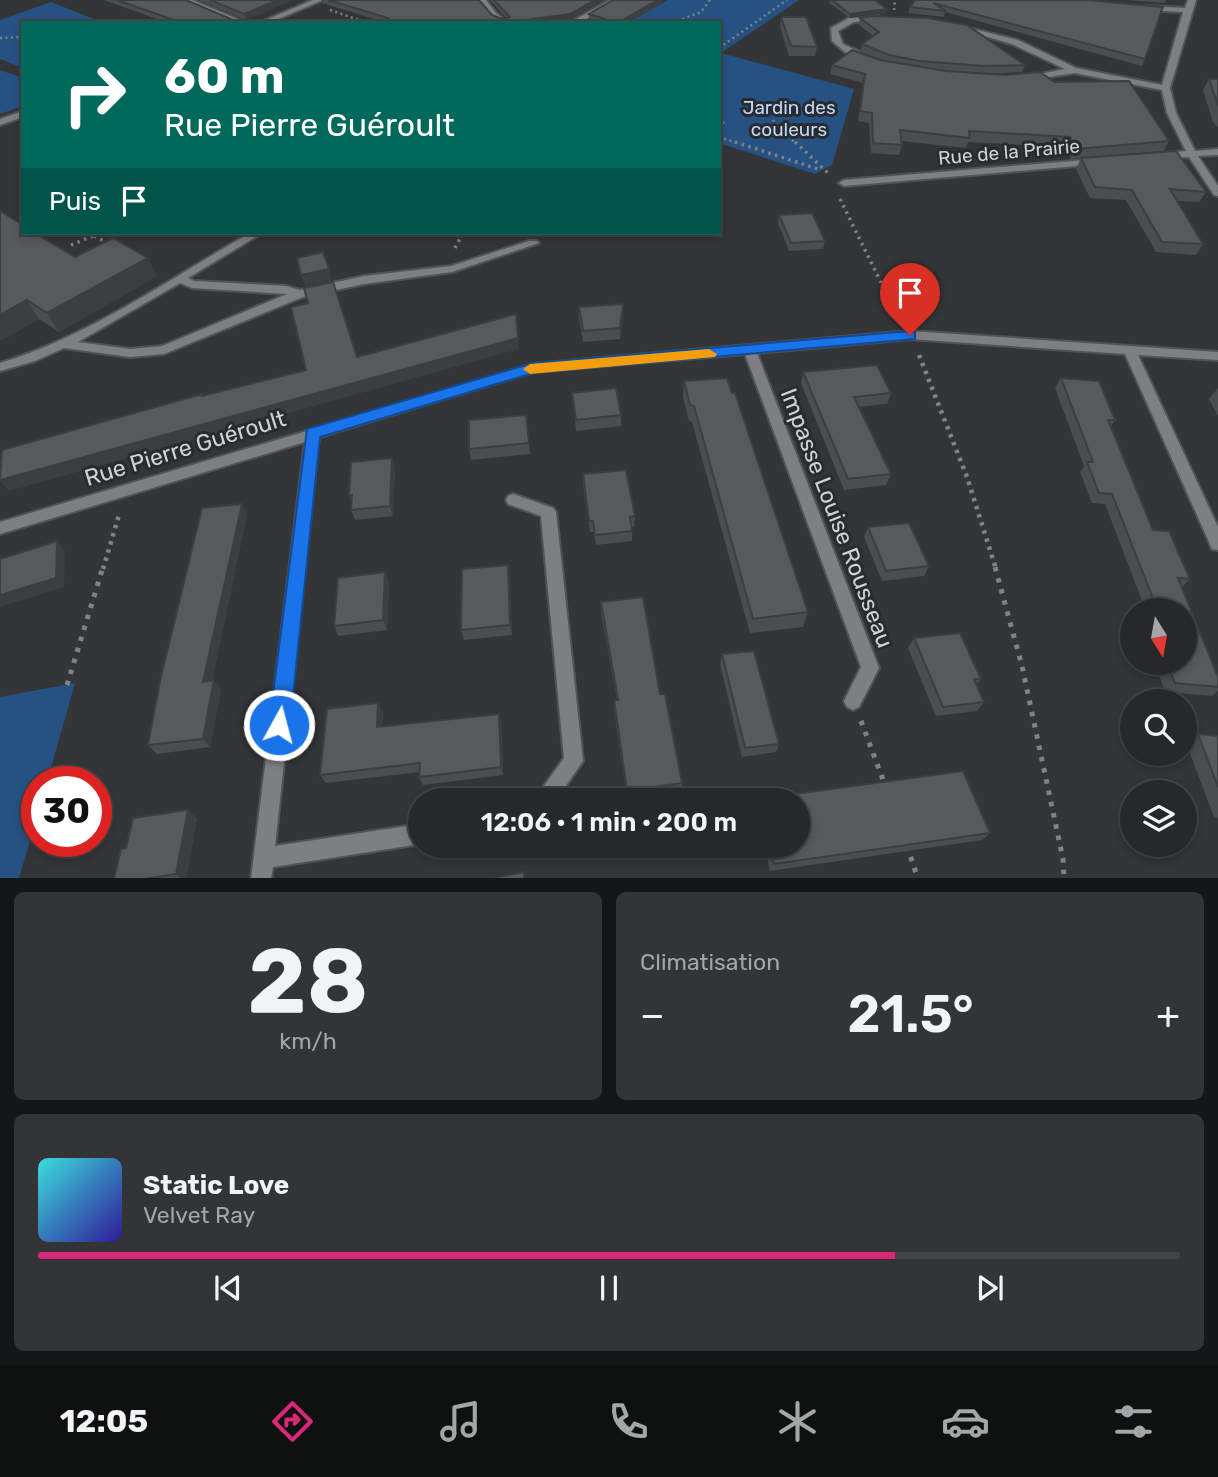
<!DOCTYPE html>
<html lang="fr">
<meta charset="utf-8">
<style>
:root{--surface:#262829;--page:#323435;--text:#f1f3f6;--muted:#a4a6a8;--line:#424446;--accent:#db2777}
body{margin:0;font-family:Rubik,sans-serif;background:var(--page);color:var(--text);height:100vh;display:flex;flex-direction:column;font-size:26px;white-space:nowrap}
*{box-sizing:border-box;margin:0}
p{font-size:23px;color:var(--muted)}
.icon{flex:none;width:38px;height:38px;fill:none;stroke:currentColor;stroke-width:2;stroke-linecap:round;stroke-linejoin:round}
.map{position:relative;height:878px;overflow:hidden}
.details{display:flex;flex-direction:column;gap:14px;padding:14px;background:#151617;flex:1}
.details>*{flex:none}
.guide{position:absolute;left:21px;top:21px;width:700px;height:214px;border-radius:0px;box-shadow:0 4px 10px #0003,0 0 0 2px var(--line);background:#00695c;color:#fff;overflow:hidden}
.needle{width:46px;rotate:169deg}
.buttons{position:absolute;left:1120px;top:598px;display:grid;gap:14px}
.buttons a{display:grid;place-items:center;width:77px;height:77px;border-radius:50%;background:var(--surface);box-shadow:0 4px 10px #0003,0 0 0 2px var(--line);font-size:35px}
.speed{position:absolute;left:21px;top:766px;display:flex;gap:14px;font-size:35px;font-weight:700;text-align:center}
.speed>*{display:grid;place-content:center;width:91px;height:91px;border-radius:50%;background:var(--surface);box-shadow:0 4px 10px #0003,0 0 0 2px var(--line);line-height:1}
.speed .limit{border:10px solid #d22;background:#fff;color:#111}
.pin{position:absolute;display:grid;place-items:center;width:60px;height:60px;color:#fff;margin:-72px -30px;border-radius:50% 50% 50% 0;rotate:-45deg;box-shadow:0 0 7px #0007}
.pin .icon{rotate:45deg}
.me{position:absolute;width:77px;margin:-38px;rotate:7deg;stroke-linejoin:round;filter:drop-shadow(0 0 5px #0008)}
.turn{display:flex;align-items:center;gap:24px;height:147px;padding:0 28px;font-size:32px}
.turn .icon{width:91px;height:91px;stroke-width:2.5}
.turn b{display:block;font-size:49px;line-height:60px}
.then{display:flex;align-items:center;height:66px;padding:0 28px;background:#0003;gap:14px;font-size:26px}
.big{font-size:52px;font-weight:600;line-height:1.1}
.details .tile{flex:1;display:flex;flex-direction:column;justify-content:center;gap:10px;min-width:0;padding:0 24px;border-radius:10px;background:var(--page)}
.details .dial{align-items:center;gap:0}
.dial b{font-size:91px;line-height:1}
.song{display:flex;align-items:center;gap:21px}
.cover{width:84px;height:84px;border-radius:10px;background:linear-gradient(135deg,hsl(180 70% 55%),hsl(250 70% 35%))}
.played{height:7px;border-radius:4px;background:linear-gradient(90deg,var(--accent) 75%,var(--line) 75%)}
.keys{display:flex;justify-content:space-around;direction:ltr}
.heat{display:flex;justify-content:space-between;align-items:center;font-size:38px;direction:ltr}
.details .tiles{flex:1;display:grid;gap:14px;grid-template-columns:1fr 1fr}
.tile:last-child{grid-column:span 2}
.trip{position:absolute;left:408px;top:788px;width:402px;height:70px;border-radius:35px;background:var(--surface);box-shadow:0 4px 10px #0003,0 0 0 2px var(--line);font-weight:600;line-height:70px;text-align:center}
.menu{display:flex;height:112px;justify-content:space-around;align-items:center;background:#0f1010;color:var(--muted)}
.menu .icon{width:49px;height:49px}
.menu .active{color:var(--accent)}
.menu b{font-size:32px;color:var(--text)}
.map>svg:first-child{display:block}
</style>
<div class="map">
<svg width="1218" height="879" viewBox="0 0 1218 879">
<rect width="100%" height="100%" fill="#333537"/>
<!-- green -->
<path fill="#255283" d="M 668,0 L 799,0 L 721,53 L 854,89 L 832,165 L 815,174 L 719,143 L 719,23 L 627,23 Z
M 51,2 L 104,23 L 23,23 L 23,68 L 0,59 L 0,20 Z
M 0,70 L 23,78 L 23,106 L 0,114 Z
M 75,683 L 47,782 L 37,782 L 37,818 L 19,878 L 0,878 L 0,697 Z"/>
<g fill="none" stroke-linecap="round" stroke-linejoin="round">
<!-- lane casing -->
<g stroke="#515355" stroke-width="4">
<path id="lane" d="M 250,233 L 262,233 L 188,278 L 194,281 L 286,286 L 300,290 L 364,276 L 451,266 L 529,241 L 537,241 L 539,243 L 452,272 L 364,284 L 303,297 L 164,354 L 130,357 L 64,348 L 35,361 L 0,371 L 0,363 C 90,336 169,279 250,233 ZM 180,283 L 192,288 L 287,294 L 162,346 L 130,349 L 78,342 Z"/>
</g>
<!-- street casing -->
<g stroke="#515355" stroke-width="4">
<path id="street" d="M 181,0 L 192,0 L 247,23 L 236,23 Z
M 313,0 L 323,0 L 269,23 L 258,23 Z
M 478,0 L 486,0 L 496,13 L 508,23 C 492,23 487,12 478,0 Z
M 610,0 L 619,0 L 579,23 L 569,23 Z
M 1188,0 L 1196,0 L 1170,88 L 1176,113 L 1195,151 L 1218,149 L 1218,155 L 1198,156 L 1218,186 L 1218,196 L 1214,195 L 1189,157 L 1163,159 L 1158,156 L 1163,153 L 1186,151 L 1167,113 L 1162,90 L 1074,73 L 1025,81 L 1025,77 L 1065,69 L 1012,44 L 953,27 L 957,25 L 1018,40 L 1076,68 L 1162,85 L 1183,12 L 1146,10 L 1142,8 L 1146,6 L 1185,8 Z
M 878,16 L 882,18 L 881,20 L 854,22 L 838,31 L 843,44 L 869,56 L 869,60 L 846,53 L 832,41 L 831,28 L 849,18 Z
M 23,111 L 23,117 L 0,125 L 0,119 Z
M 1097,159 L 1100,160 L 1100,164 L 844,186 L 839,183 L 844,180 Z
M 910,331 L 1218,352 L 1218,360 L 1138,355 L 1218,527 L 1218,550 L 1212,549 L 1210,544 L 1125,354 L 910,339 L 757,353 L 879,668 L 859,707 L 853,710 L 847,707 L 844,701 L 861,667 L 745,354 L 533,372 L 319,437 L 275,846 L 420,824 L 420,844 L 273,867 L 271,879 L 251,879 L 305,442 L 0,534 L 0,522 L 533,364 Z
M 513,494 L 553,508 L 556,512 L 583,761 L 556,800 L 534,800 L 564,758 L 541,516 L 508,504 L 506,500 L 508,496 Z"/>
</g>
<!-- path-far3 -->
<path stroke="#818284" stroke-width="2.5" stroke-dasharray="2 3.5" stroke-linecap="butt" d="M 330,10 L 368,23
M 894,10 L 895,0
M 672,23 L 701,12 L 710,0
M 0,38 L 23,37
M 719,48 L 787,0
M 773,120 L 796,144
M 719,127 L 724,122
M 719,137 L 740,144"/>
<!-- path-far2 -->
<path stroke="#818284" stroke-width="3.5" stroke-dasharray="2.5 4.5" stroke-linecap="butt" d="M 735,142 L 818,169
M 795,142 L 829,174
M 840,199 L 898,317
M 94,236 L 110,244
M 71,245 L 100,233
M 455,248 L 463,233"/>
<!-- path-far1 -->
<path stroke="#818284" stroke-width="4.5" stroke-dasharray="3.5 5" stroke-linecap="butt" d="M 919,355 L 967,477 L 996,569
M 103,569 L 119,515"/>
<!-- path -->
<path stroke="#818284" stroke-width="5" stroke-dasharray="4.5 7" stroke-linecap="butt" d="M 995,567 L 1022,666 L 1063,859 L 1064,879
M 67,685 L 103,567
M 861,721 L 885,785
M 907,846 L 918,879"/>
<!-- lane -->
<use href="#lane" fill="#7d7f82" fill-rule="evenodd"/>
<!-- street -->
<use href="#street" fill="#7d7f82" fill-rule="evenodd"/>
</g>
<!-- wall -->
<path fill="#4b4d4f" d="M 104,0 L 186,0 L 233,23 L 168,23 Z
M 199,0 L 293,0 L 246,20 Z
M 321,0 L 479,0 L 492,15 L 502,19 L 506,18 L 490,0 L 605,0 L 570,19 L 546,23 L 378,23 L 381,21 L 322,3 Z
M 613,0 L 662,0 L 662,3 L 627,23 L 598,23 L 589,20 L 589,14 Z
M 830,0 L 875,0 L 886,13 L 850,18 L 829,3 Z
M 915,0 L 1086,0 L 1145,59 L 1142,66 L 945,12 L 944,17 L 908,13 L 910,7 Z
M 1125,0 L 1166,0 L 1164,3 Z
M 781,17 L 817,47 L 815,56 L 789,56 L 780,27 Z
M 860,18 L 1025,65 L 1022,72 L 983,74 L 1054,82 L 1169,141 L 1164,151 L 1071,159 L 1066,147 L 968,142 L 966,148 L 901,141 L 902,145 L 899,155 L 871,153 L 869,123 L 858,121 L 863,83 L 830,74 L 832,65 L 883,60 L 860,52 L 862,44 L 873,36 L 859,25 Z
M 1209,79 L 1218,79 L 1218,127 L 1213,122 L 1203,90 Z
M 1081,158 L 1206,192 L 1199,202 L 1177,201 L 1203,244 L 1196,255 L 1156,252 L 1126,200 L 1090,198 L 1076,169 Z
M 0,211 L 75,257 L 157,276 L 59,332 L 39,319 L 0,341 Z
M 779,215 L 825,241 L 823,249 L 789,251 L 778,223 Z
M 623,304 L 623,315 L 620,339 L 583,342 L 579,318 L 579,307 Z
M 803,372 L 891,393 L 887,404 L 858,407 L 891,474 L 886,485 L 844,490 L 801,383 Z
M 1061,378 L 1115,420 L 1111,426 L 1153,530 L 1190,579 L 1182,587 L 1218,677 L 1218,691 L 1212,696 L 1165,692 L 1155,663 L 1185,663 L 1185,611 L 1146,611 L 1105,504 L 1092,503 L 1080,472 L 1084,466 L 1055,388 Z
M 684,381 L 808,612 L 803,627 L 750,633 L 692,422 L 689,421 L 683,397 Z
M 1218,388 L 1218,416 L 1209,399 Z
M 572,393 L 621,415 L 621,426 L 576,431 Z
M 526,415 L 530,454 L 471,460 L 469,449 Z
M 392,458 L 395,469 L 393,516 L 355,520 L 351,510 L 352,503 L 349,496 Z
M 583,474 L 635,516 L 634,527 L 632,527 L 632,541 L 596,545 L 594,532 L 590,532 L 583,485 Z
M 247,514 L 212,681 L 221,689 L 210,747 L 157,754 L 148,745 Z
M 868,527 L 929,566 L 924,576 L 882,581 L 864,537 Z
M 508,565 L 509,575 L 512,635 L 464,640 L 461,630 Z
M 385,572 L 389,583 L 387,630 L 338,636 L 334,626 Z
M 601,602 L 660,694 L 682,783 L 681,791 L 627,798 L 614,710 L 614,700 L 617,700 L 601,612 Z
M 914,638 L 981,679 L 976,685 L 984,702 L 977,711 L 936,716 L 908,648 Z
M 722,654 L 779,744 L 776,752 L 742,757 L 720,664 Z
M 378,703 L 383,712 L 382,727 L 499,714 L 501,723 L 503,775 L 423,785 L 419,777 L 420,772 L 326,783 L 320,775 Z
M 1198,734 L 1218,736 L 1218,818 L 1214,817 L 1186,743 Z
M 197,818 L 186,879 L 114,879 L 126,848 Z
M 990,833 L 982,840 L 770,871 L 764,845 L 798,845 Z"/>
<!-- shaded-wall -->
<path fill="#3d3e40" d="M 278,0 L 293,0 L 246,20 L 244,14 Z
M 595,0 L 605,0 L 570,19 L 546,23 L 518,23 L 518,21 Z
M 658,0 L 662,0 L 662,3 L 627,23 L 617,23 Z
M 887,9 L 886,13 L 850,18 L 850,14 Z
M 231,19 L 233,23 L 222,23 Z
M 148,258 L 157,276 L 59,332 L 47,313 Z
M 329,269 L 332,280 L 305,286 L 301,275 Z
M 27,300 L 39,319 L 0,341 L 0,315 Z
M 623,304 L 623,315 L 620,339 L 620,328 Z
M 518,338 L 519,349 L 9,491 L 0,481 Z
M 392,458 L 395,469 L 393,516 L 390,506 Z
M 242,504 L 247,514 L 210,690 L 203,682 Z
M 57,541 L 65,551 L 64,587 L 0,607 L 0,595 Z
M 508,565 L 509,575 L 512,635 L 510,625 Z
M 385,572 L 389,583 L 387,630 L 383,620 Z
M 214,680 L 221,689 L 210,747 L 203,739 Z
M 378,703 L 383,712 L 381,736 L 377,727 Z
M 499,714 L 501,723 L 503,775 L 501,767 Z
M 188,810 L 197,818 L 186,879 L 182,879 L 176,874 Z"/>
<!-- building -->
<path fill="#57595c" stroke="#3d3e40" stroke-width="2" d="M 117,0 L 186,0 L 231,19 L 222,23 L 182,23 Z
M 210,0 L 278,0 L 244,14 Z
M 328,0 L 479,0 L 492,15 L 502,19 L 510,17 L 494,0 L 595,0 L 570,14 L 518,21 L 519,23 L 378,23 L 388,18 Z
M 613,0 L 658,0 L 617,23 L 589,14 Z
M 832,0 L 875,0 L 887,9 L 850,14 Z
M 915,0 L 1086,0 L 1163,7 L 1145,59 L 933,3 L 946,11 L 910,7 Z
M 873,16 L 928,18 L 967,25 L 1025,65 L 984,66 L 919,61 L 889,55 L 862,44 L 879,32 L 860,18 Z
M 781,17 L 806,17 L 817,47 L 791,46 Z
M 852,50 L 880,60 L 946,71 L 1005,75 L 1040,72 L 1054,82 L 1129,81 L 1169,141 L 1076,149 L 1070,137 L 969,131 L 970,138 L 900,130 L 902,145 L 873,143 L 872,113 L 860,111 L 865,74 L 832,65 Z
M 1209,79 L 1218,79 L 1218,106 Z
M 1176,151 L 1206,192 L 1170,189 L 1203,244 L 1162,242 L 1132,190 L 1095,187 L 1081,158 Z
M 0,211 L 23,225 L 23,233 L 35,233 L 75,257 L 113,238 L 148,258 L 47,313 L 27,300 L 0,315 Z
M 812,213 L 825,241 L 791,243 L 779,215 Z
M 323,252 L 329,269 L 301,275 L 297,258 Z
M 333,282 L 357,357 L 516,314 L 518,338 L 0,480 L 2,450 L 202,394 L 202,396 L 306,370 L 291,307 L 308,303 L 304,288 Z
M 623,304 L 620,328 L 583,331 L 579,307 Z
M 877,365 L 891,393 L 854,397 L 891,474 L 848,479 L 803,372 Z
M 727,378 L 732,393 L 735,393 L 808,612 L 753,619 L 694,406 L 690,405 L 684,381 Z
M 1061,378 L 1099,381 L 1115,420 L 1108,420 L 1153,530 L 1169,531 L 1190,579 L 1178,578 L 1218,677 L 1218,687 L 1175,683 L 1167,663 L 1185,663 L 1185,611 L 1158,611 L 1112,494 L 1099,493 L 1087,462 L 1093,462 Z
M 616,388 L 621,415 L 576,420 L 572,393 Z
M 526,415 L 529,443 L 469,449 L 469,420 Z
M 392,458 L 390,506 L 351,510 L 352,495 L 349,496 L 351,462 Z
M 626,470 L 635,516 L 630,517 L 632,531 L 595,535 L 593,521 L 589,521 L 583,474 Z
M 242,504 L 203,682 L 214,680 L 203,739 L 148,745 L 160,681 L 202,508 Z
M 909,523 L 929,566 L 886,571 L 868,527 Z
M 57,541 L 56,578 L 0,595 L 0,559 Z
M 508,565 L 510,625 L 461,630 L 462,569 Z
M 385,572 L 383,620 L 334,626 L 338,578 Z
M 643,597 L 660,694 L 665,694 L 682,783 L 627,791 L 614,700 L 618,700 L 601,602 Z
M 960,633 L 981,679 L 974,679 L 984,702 L 943,707 L 914,638 Z
M 754,651 L 779,744 L 745,748 L 722,654 Z
M 378,703 L 377,727 L 499,714 L 501,767 L 419,777 L 420,763 L 320,775 L 327,709 Z
M 1198,734 L 1218,736 L 1218,787 Z
M 963,771 L 990,833 L 774,864 L 769,845 L 798,845 L 798,800 L 758,799 Z
M 188,810 L 176,874 L 146,879 L 114,879 L 121,849 L 126,848 L 133,818 Z
M 524,872 L 524,879 L 489,879 Z"/>
<!-- route -->
<path fill="#1a73e8" stroke="#114b97" stroke-width="2" d="M 910,331 L 915,332 L 915,339 L 533,373 L 320,437 L 290,725 L 287,732 L 279,735 L 272,732 L 269,725 L 307,429 L 533,363 Z"/>
<!-- slow -->
<path fill="#f59e0b" d="M 709,349 L 717,354 L 715,357 L 530,374 L 523,369 L 530,364 Z"/>
<g text-anchor="middle" dominant-baseline="central" stroke-width="6" stroke-linejoin="round" paint-order="stroke">
<!-- far-park labels -->
<g font-size="19" fill="#bbd8fa" stroke="#292b2d">
<text x="789" y="107">Jardin des<tspan x="789" dy="22">couleurs</tspan></text>
</g>
<!-- far-street labels -->
<g font-size="19" fill="#d1d2d4" stroke="#292b2d">
<text transform="translate(1009 152) rotate(-5)">Rue de la Prairie</text>
</g>
<!-- street labels -->
<g font-size="23" fill="#d1d2d4" stroke="#292b2d">
<text transform="translate(185 448) rotate(-17)">Rue Pierre Guéroult</text>
<text transform="translate(837 518) rotate(69)">Impasse Louise Rousseau</text>
</g>
</g>
</svg>
<div class="buttons">
<a><svg class="needle" viewBox="-14 -14 28 28"><path d="M0-13l5 13h-10z" fill="#e53935"/><path d="M0 13l5-13h-10z" fill="#a4a6a8"/></svg></a>
<a><svg class="icon" aria-label="search" viewBox="0 0 24 24"><circle cx="10" cy="10" r="6"/><path d="M15 15l6 6"/></svg></a>
<a><svg class="icon" aria-label="layers" viewBox="0 0 24 24"><path d="M12 4l9 5-9 5-9-5zM3 14l9 5 9-5"/></svg></a>
</div>
<div class="speed"><div class="limit">30</div></div>
<div class="pin" style="left:910px;top:335px;background:#d93025"><svg class="icon" aria-label="arrive" viewBox="0 0 24 24"><path d="M6 21V4h12l-3 4 3 4H6"/></svg></div>
<svg class="me" style="left:279px;top:725px" viewBox="-20 -20 40 40"><circle r="17" fill="#1a73e8" stroke="#fff" stroke-width="3"/><path d="M0-11L8 9 0 5-8 9z" fill="#fff"/></svg>
<div class="trip">12:06 · 1 min · 200 m</div>
<div class="guide">
<div class="turn"><svg class="icon" aria-label="right" viewBox="0 0 24 24"><path d="M7 20v-9h11M14 6l5 5-5 5"/></svg><div><b>60 m</b>Rue Pierre Guéroult</div></div>
<div class="then">Puis<svg class="icon" aria-label="arrive" viewBox="0 0 24 24"><path d="M6 21V4h12l-3 4 3 4H6"/></svg></div>
</div>
</div>
<section class="details">
<div class="tiles">
<div class="tile dial"><b>28</b><p>km/h</p></div>
<div class="tile"><p>Climatisation</p>
<div class="heat"><a>−</a><b class="big">21.5°</b><a>+</a></div>
</div>
<div class="tile">
<div class="song"><i class="cover"></i><div><b>Static Love</b><p>Velvet Ray</p></div></div>
<div class="played"></div>
<div class="keys"><svg class="icon" aria-label="previous" viewBox="0 0 24 24"><path d="M18 5L8 12l10 7zM5 5v14"/></svg><svg class="icon" aria-label="pause" viewBox="0 0 24 24"><path d="M8 5v14M16 5v14"/></svg><svg class="icon" aria-label="next" viewBox="0 0 24 24"><path d="M6 5l10 7-10 7zM19 5v14"/></svg></div>
</div>
</div>
</section>
<nav class="menu">
<b>12:05</b>
<svg class="icon active" aria-label="directions" viewBox="0 0 24 24"><path d="M12 3l9 9-9 9-9-9zM9 14v-3h6M13 9l2 2-2 2"/></svg>
<svg class="icon" aria-label="music" viewBox="0 0 24 24"><path d="M9 18V5l10-2v13"/><circle cx="6" cy="18" r="3"/><circle cx="16" cy="16" r="3"/></svg>
<svg class="icon" aria-label="phone" viewBox="0 0 24 24"><path d="M5 4h4l2 5-3 2q2 4 5 5l2-3 5 2v4C11 20 4 13 5 4z"/></svg>
<svg class="icon" aria-label="climate" viewBox="0 0 24 24"><path d="M12 3v18M4 7l16 10M4 17L20 7"/></svg>
<svg class="icon" aria-label="car" viewBox="0 0 24 24"><path d="M5 17H2v-5l4-1 3-4h7l3 4 3 1v5h-3M9 17h6M6 11h13"/><circle cx="7" cy="17" r="2"/><circle cx="17" cy="17" r="2"/></svg>
<svg class="icon" aria-label="filters" viewBox="0 0 24 24"><path d="M4 7h16M4 17h16"/><circle cx="9" cy="7" r="2"/><circle cx="15" cy="17" r="2"/></svg>
</nav>
